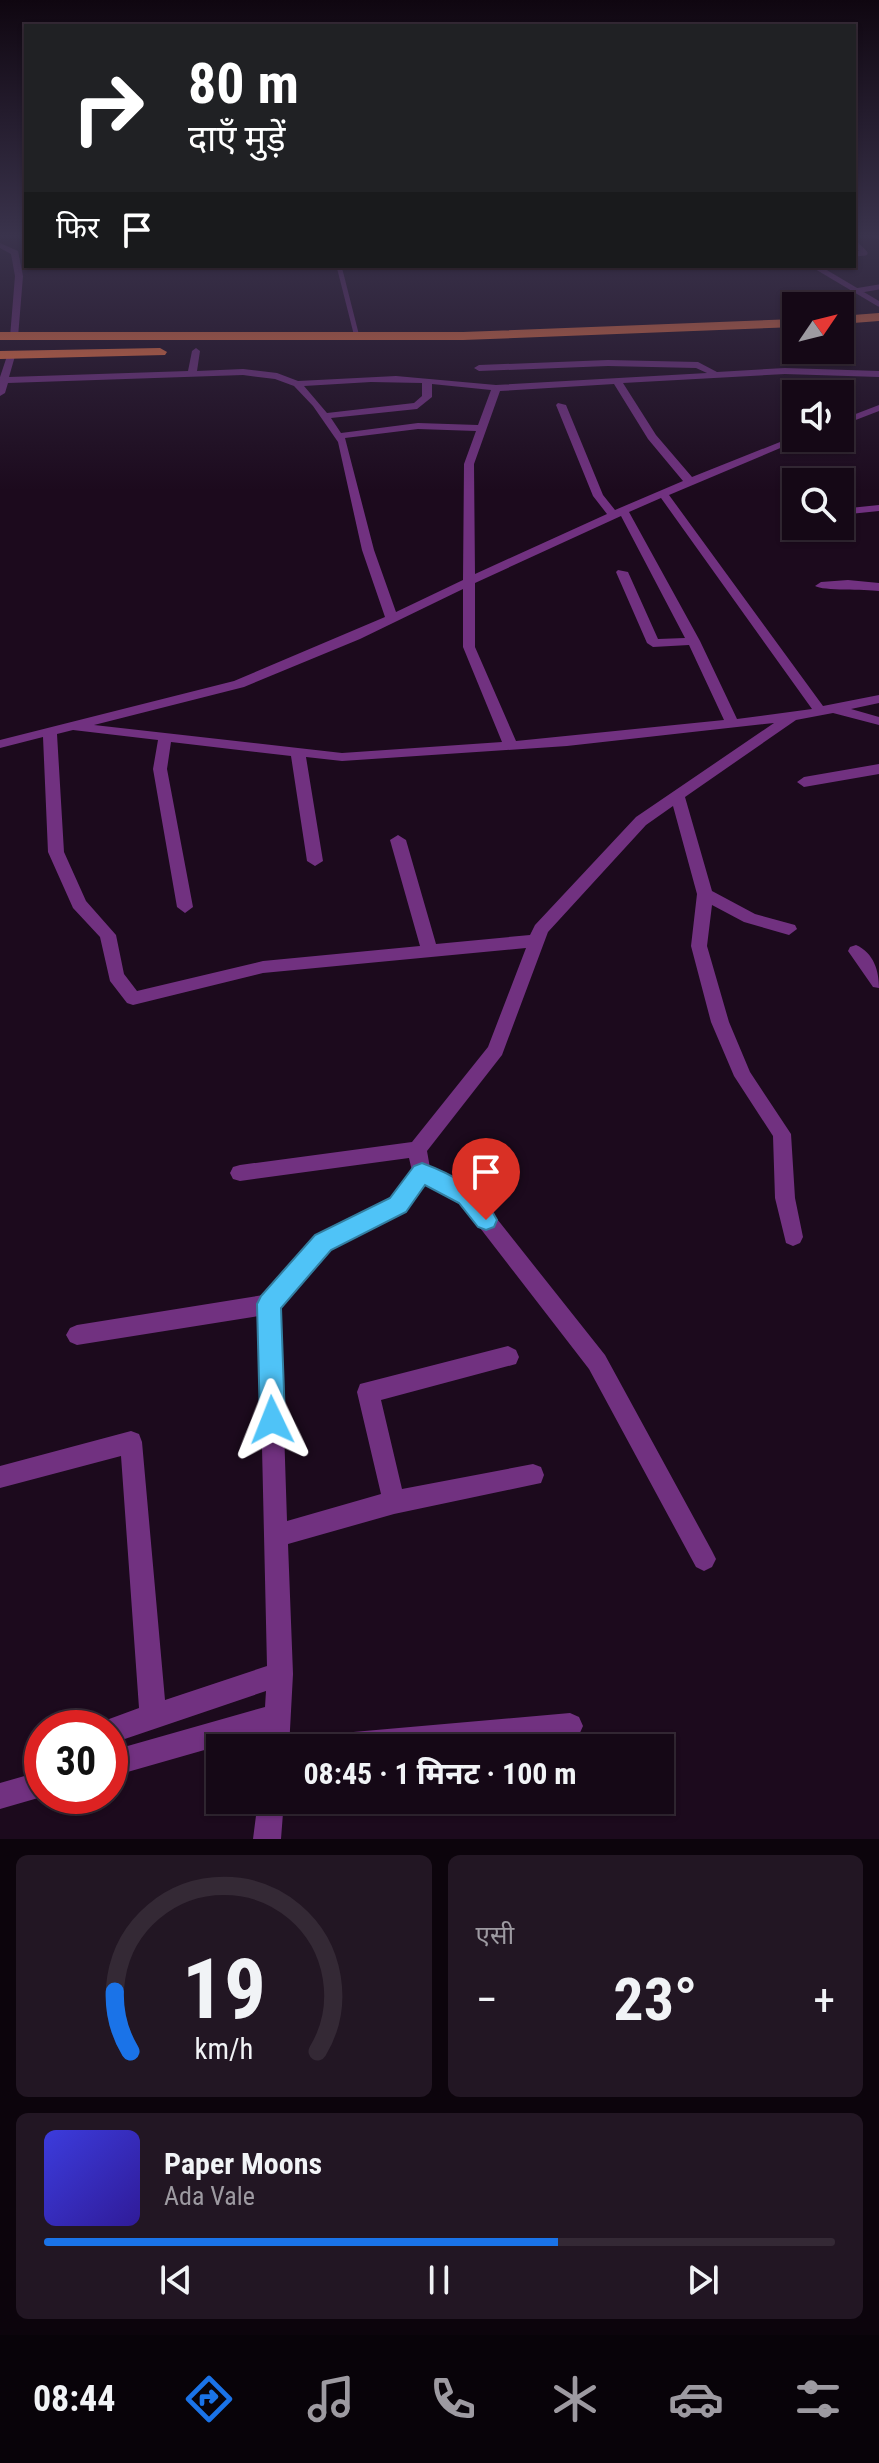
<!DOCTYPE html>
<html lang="hi">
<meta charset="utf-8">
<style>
:root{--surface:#150816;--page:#221623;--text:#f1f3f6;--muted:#9d9aa1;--line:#342935;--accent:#1a73e8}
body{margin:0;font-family:"Roboto Condensed","Noto Sans Devanagari",sans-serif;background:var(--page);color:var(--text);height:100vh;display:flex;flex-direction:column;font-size:30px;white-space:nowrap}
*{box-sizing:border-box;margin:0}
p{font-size:26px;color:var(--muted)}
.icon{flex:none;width:44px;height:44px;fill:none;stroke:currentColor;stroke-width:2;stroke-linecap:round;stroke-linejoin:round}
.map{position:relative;height:1839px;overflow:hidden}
.sheet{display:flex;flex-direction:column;gap:16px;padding:16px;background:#0c040c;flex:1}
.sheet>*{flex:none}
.banner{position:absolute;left:24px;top:24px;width:832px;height:244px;border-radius:0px;box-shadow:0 2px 6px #0004,0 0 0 2px var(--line);background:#202124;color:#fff;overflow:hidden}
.needle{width:52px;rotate:55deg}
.controls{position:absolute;left:782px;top:292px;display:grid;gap:16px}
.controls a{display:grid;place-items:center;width:72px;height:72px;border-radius:0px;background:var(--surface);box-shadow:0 2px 6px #0004,0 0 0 2px var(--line);font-size:40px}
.speed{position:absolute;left:24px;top:1710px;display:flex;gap:16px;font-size:40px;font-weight:700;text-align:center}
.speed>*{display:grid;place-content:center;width:104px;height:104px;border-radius:50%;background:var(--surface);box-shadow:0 2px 6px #0004,0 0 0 2px var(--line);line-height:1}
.speed .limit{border:12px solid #d22;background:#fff;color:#111}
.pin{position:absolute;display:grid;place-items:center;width:68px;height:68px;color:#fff;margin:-82px -34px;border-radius:50% 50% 50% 0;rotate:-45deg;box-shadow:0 0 8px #0007}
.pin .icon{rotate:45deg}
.me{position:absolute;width:88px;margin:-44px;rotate:358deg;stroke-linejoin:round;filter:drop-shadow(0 0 6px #0008)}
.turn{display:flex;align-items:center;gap:28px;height:168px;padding:0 32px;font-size:36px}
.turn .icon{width:104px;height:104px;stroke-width:2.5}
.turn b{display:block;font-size:56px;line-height:68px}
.then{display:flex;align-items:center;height:76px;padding:0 32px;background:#0003;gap:16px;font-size:30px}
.big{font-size:60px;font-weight:700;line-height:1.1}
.sheet .widget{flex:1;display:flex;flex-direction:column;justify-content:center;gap:12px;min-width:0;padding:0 28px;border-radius:12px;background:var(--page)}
.sheet .dial{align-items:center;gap:0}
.dial svg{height:208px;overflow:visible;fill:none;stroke:var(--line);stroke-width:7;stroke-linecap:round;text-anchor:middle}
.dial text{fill:var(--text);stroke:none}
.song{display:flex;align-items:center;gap:24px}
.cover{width:96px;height:96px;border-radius:12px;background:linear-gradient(135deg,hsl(240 70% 55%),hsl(250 70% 35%))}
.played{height:8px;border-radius:4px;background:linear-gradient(90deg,var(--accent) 65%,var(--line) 65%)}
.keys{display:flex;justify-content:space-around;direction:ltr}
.heat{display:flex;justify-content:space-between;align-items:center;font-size:44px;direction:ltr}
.sheet .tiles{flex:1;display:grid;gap:16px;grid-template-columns:1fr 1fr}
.widget:last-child{grid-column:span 2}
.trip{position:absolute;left:206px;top:1734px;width:468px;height:80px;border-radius:0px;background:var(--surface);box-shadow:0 2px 6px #0004,0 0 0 2px var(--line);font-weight:700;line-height:80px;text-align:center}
.menu{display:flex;height:128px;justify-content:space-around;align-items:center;background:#080309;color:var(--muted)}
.menu .icon{width:56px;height:56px}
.menu .on{color:var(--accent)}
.menu b{font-size:36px;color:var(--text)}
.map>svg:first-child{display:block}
</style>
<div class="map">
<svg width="879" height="1839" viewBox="0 0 879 1839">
<rect width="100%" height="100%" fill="#1c0a1d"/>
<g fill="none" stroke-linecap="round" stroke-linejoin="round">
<!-- lane -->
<path stroke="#713180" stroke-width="5" d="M 854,242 L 865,253 L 854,254
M 339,266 L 357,337
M 815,266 L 879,304
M 855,291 L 879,287"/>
<!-- street -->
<path fill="#713180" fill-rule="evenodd" d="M 876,235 L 879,235 L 879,239 L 872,237 Z
M 0,243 L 18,251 L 23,276 L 18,337 L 14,340 L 10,337 L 15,276 L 11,254 L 0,248 Z
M 196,348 L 200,351 L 197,371 L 243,369 L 277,373 L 298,381 L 396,376 L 496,385 L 707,373 L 696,368 L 608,366 L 479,371 L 474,368 L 479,365 L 608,360 L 698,362 L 717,372 L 785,368 L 879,371 L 879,377 L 785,374 L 623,383 L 656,435 L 692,477 L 795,436 L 804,438 L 669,495 L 823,706 L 879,695 L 879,703 L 851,709 L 879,717 L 879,725 L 833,713 L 796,720 L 685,797 L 712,891 L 755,914 L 795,925 L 797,929 L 789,935 L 744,922 L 712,905 L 707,946 L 729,1022 L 750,1072 L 791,1134 L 795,1198 L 803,1237 L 800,1243 L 793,1246 L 786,1243 L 775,1198 L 773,1136 L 734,1076 L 711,1022 L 691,946 L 697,894 L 673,806 L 646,825 L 548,932 L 502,1055 L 427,1151 L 430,1168 L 474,1190 L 605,1355 L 712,1551 L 716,1559 L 712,1567 L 704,1571 L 696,1567 L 589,1369 L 460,1202 L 425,1184 L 405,1211 L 330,1248 L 280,1307 L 287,1521 L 381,1494 L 357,1392 L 360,1384 L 508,1346 L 516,1350 L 519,1357 L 516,1364 L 381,1400 L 402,1489 L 533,1464 L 541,1467 L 544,1475 L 541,1483 L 394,1514 L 288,1544 L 293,1674 L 289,1748 L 263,1748 L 264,1733 L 110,1777 L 110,1751 L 265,1707 L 266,1691 L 110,1744 L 110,1728 L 98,1728 L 101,1722 L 139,1708 L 121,1456 L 0,1488 L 0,1466 L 131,1431 L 139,1434 L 142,1442 L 165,1700 L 267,1666 L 259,1316 L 77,1345 L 70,1342 L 66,1335 L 70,1328 L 77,1325 L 263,1295 L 316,1236 L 391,1199 L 412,1171 L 409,1158 L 240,1181 L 233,1179 L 230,1173 L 233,1167 L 240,1165 L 412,1142 L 488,1047 L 526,948 L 263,973 L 133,1005 L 127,1003 L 110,981 L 100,937 L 73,908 L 48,852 L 43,737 L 0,748 L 0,740 L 234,681 L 385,617 L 362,550 L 338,442 L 313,406 L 294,386 L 275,379 L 243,375 L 8,383 L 5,393 L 0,396 L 0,377 L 7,356 L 11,353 L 15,356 L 9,377 L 188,371 L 192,351 ZM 371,382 L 422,383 L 422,396 L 414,403 L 327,413 L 304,386 ZM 432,384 L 491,390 L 478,425 L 418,423 L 341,433 L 331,418 L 417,409 L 432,397 ZM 614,384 L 648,439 L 683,481 L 615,510 L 603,495 L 566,405 L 558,403 L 556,405 L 593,496 L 607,514 L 475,574 L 474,464 L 500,391 ZM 418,429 L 476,431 L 464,464 L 463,580 L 396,612 L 374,550 L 345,438 ZM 661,498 L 812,709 L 737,719 L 700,641 L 629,512 ZM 621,516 L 685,638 L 658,639 L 628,572 L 618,570 L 616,572 L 647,643 L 653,647 L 689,645 L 724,720 L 516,741 L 475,647 L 475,583 ZM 463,589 L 463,647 L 502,742 L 342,753 L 94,725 L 244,687 L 360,639 ZM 774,723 L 636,817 L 535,925 L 530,935 L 436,944 L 406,840 L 398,835 L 390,840 L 420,946 L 263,961 L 137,991 L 124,974 L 116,935 L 86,901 L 64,852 L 57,734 L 73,730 L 158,740 L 153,769 L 177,907 L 185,913 L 193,907 L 167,769 L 171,742 L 291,756 L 307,861 L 315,866 L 323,861 L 306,757 L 342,761 L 567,746 Z
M 879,405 L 879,411 L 840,426 L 840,420 Z
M 879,505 L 879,511 L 840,515 L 840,509 Z
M 848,580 L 879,583 L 879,591 C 865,589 823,591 815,586 L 821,582 Z
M 879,764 L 879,774 L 804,787 L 797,782 L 804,777 Z
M 856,945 C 874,953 879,971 879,988 L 873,987 L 848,951 L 850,947 Z
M 570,1713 L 579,1717 L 583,1726 L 579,1735 L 570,1739 L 468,1748 L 306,1748 L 310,1739 L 319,1735 Z
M 42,1771 L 42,1796 L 45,1796 L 0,1809 L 0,1783 Z
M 258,1800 L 284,1800 L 281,1839 L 253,1839 Z"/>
<!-- highway -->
<path fill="#ff7841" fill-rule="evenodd" d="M 879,313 L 879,321 L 840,324 L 840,316 Z
M 796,319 L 796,327 L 463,340 L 0,340 L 0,332 L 463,332 Z
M 160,348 L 167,352 L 165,355 L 0,359 L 0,351 Z"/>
</g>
<!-- sky -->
<linearGradient id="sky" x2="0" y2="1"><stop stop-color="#0f0610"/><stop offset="0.48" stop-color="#3a334c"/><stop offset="1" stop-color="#3a334c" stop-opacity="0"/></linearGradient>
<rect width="879" height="491" fill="url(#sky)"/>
<!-- route -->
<path fill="#4fc3f7" stroke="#337fa1" stroke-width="2" d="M 422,1163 C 452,1174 483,1190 497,1220 L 494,1227 L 486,1230 L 478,1227 L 459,1203 L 425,1185 L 406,1212 L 331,1250 L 281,1308 L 285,1420 L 281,1429 L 272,1432 L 263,1429 L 260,1420 L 257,1304 L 261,1296 L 315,1235 L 390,1198 L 414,1166 Z"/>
</svg>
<div class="controls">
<a><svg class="needle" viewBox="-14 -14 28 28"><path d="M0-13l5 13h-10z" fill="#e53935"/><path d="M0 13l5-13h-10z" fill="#9d9aa1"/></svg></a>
<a><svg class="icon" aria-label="sound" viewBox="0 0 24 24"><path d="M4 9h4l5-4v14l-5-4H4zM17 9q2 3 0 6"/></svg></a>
<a><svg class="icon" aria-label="search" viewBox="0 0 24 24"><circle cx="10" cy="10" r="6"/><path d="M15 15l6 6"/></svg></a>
</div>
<div class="speed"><div class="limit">30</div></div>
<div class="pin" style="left:486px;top:1220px;background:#d93025"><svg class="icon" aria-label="arrive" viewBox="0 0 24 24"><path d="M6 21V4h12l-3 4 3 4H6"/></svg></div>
<svg class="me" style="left:272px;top:1420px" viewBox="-20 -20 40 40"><path d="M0-17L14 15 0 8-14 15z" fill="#4fc3f7" stroke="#fff" stroke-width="4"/></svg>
<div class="trip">08:45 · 1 मिनट · 100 m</div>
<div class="banner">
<div class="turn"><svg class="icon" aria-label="right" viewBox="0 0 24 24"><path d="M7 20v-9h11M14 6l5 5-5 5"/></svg><div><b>80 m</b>दाएँ मुड़ें</div></div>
<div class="then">फिर<svg class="icon" aria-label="arrive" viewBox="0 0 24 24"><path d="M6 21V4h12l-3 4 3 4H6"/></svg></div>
</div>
</div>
<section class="sheet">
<div class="tiles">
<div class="widget dial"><svg viewBox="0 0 100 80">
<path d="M14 69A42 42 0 1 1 86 69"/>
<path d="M14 69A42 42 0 0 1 8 46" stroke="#1a73e8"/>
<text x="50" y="56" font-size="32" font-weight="700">19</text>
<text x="50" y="72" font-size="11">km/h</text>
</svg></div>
<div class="widget"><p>एसी</p>
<div class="heat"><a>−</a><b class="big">23°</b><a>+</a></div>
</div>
<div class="widget">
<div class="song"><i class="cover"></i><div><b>Paper Moons</b><p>Ada Vale</p></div></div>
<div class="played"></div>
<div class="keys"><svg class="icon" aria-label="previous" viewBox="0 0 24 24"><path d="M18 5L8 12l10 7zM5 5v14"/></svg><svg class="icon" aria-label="pause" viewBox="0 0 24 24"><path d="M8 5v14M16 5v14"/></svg><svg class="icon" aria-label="next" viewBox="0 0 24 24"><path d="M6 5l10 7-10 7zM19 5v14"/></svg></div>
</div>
</div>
</section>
<nav class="menu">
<b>08:44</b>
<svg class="icon on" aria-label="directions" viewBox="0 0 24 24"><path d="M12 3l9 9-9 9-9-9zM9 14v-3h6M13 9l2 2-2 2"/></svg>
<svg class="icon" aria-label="music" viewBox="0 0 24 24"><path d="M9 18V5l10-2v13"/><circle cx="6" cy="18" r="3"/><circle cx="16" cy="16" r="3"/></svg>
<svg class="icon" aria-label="phone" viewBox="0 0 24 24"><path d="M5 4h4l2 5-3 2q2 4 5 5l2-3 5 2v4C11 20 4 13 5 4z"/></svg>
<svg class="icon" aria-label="climate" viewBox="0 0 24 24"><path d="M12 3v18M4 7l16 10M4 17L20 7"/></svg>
<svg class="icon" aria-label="car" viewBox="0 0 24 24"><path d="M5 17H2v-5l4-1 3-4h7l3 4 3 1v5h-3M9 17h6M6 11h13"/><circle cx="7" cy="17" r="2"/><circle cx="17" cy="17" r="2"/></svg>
<svg class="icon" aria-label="filters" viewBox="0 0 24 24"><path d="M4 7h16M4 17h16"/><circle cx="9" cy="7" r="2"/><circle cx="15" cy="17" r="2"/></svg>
</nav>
